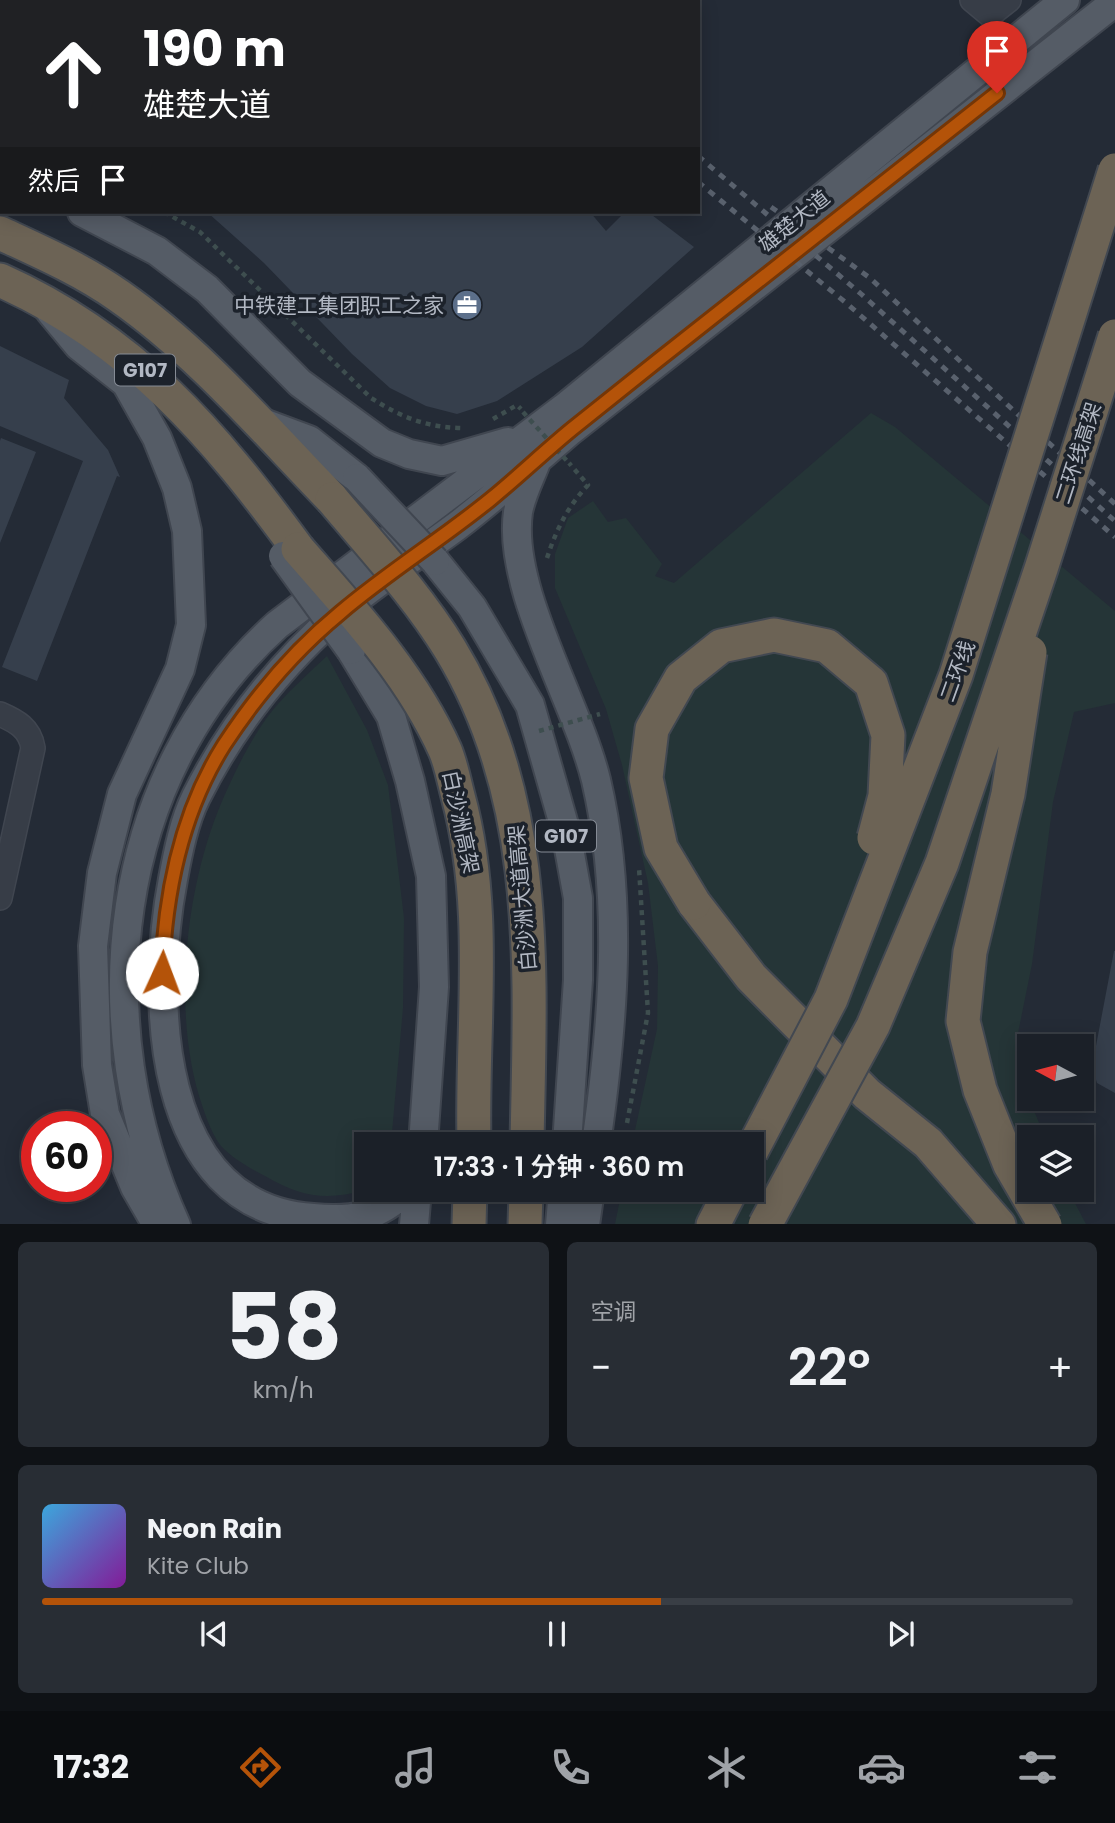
<!DOCTYPE html>
<html lang="zh">
<meta charset="utf-8">
<style>
:root{--surface:#1b2028;--page:#282d34;--text:#f1f3f6;--muted:#a0a3a8;--line:#393e45;--accent:#b45309}
body{margin:0;font-family:Poppins,"Noto Sans SC",sans-serif;background:var(--page);color:var(--text);height:100vh;display:flex;flex-direction:column;font-size:26px;white-space:nowrap}
*{box-sizing:border-box;margin:0}
p{font-size:23px;color:var(--muted)}
.icon{flex:none;width:38px;height:38px;fill:none;stroke:currentColor;stroke-width:2;stroke-linecap:round;stroke-linejoin:round}
.map{position:relative;height:1224px;overflow:hidden}
.drawer{display:flex;flex-direction:column;gap:18px;padding:18px;background:#0f1216;flex:1}
.drawer>*{flex:none}
.guide{position:absolute;left:0px;top:0px;width:700px;height:214px;box-shadow:0 4px 18px #0003,0 0 0 2px var(--line);background:#202124;color:#fff;overflow:hidden}
.needle{width:46px;rotate:277deg}
.buttons{position:absolute;left:1017px;top:1034px;display:grid;gap:14px}
.buttons a{display:grid;place-items:center;width:77px;height:77px;border-radius:0px;background:var(--surface);box-shadow:0 4px 18px #0003,0 0 0 2px var(--line);font-size:35px}
.speed{position:absolute;left:21px;top:1111px;display:flex;gap:14px;font-size:35px;font-weight:700;text-align:center}
.speed>*{display:grid;place-content:center;width:91px;height:91px;border-radius:50%;background:var(--surface);box-shadow:0 4px 18px #0003,0 0 0 2px var(--line);line-height:1}
.speed .limit{border:10px solid #d22;background:#fff;color:#111}
.pin{position:absolute;display:grid;place-items:center;width:60px;height:60px;color:#fff;margin:-72px -30px;border-radius:50% 50% 50% 0;rotate:-45deg;box-shadow:0 0 7px #0007}
.pin .icon{rotate:45deg}
.me{position:absolute;width:77px;margin:-38px;rotate:2deg;stroke-linejoin:round;filter:drop-shadow(0 0 5px #0008)}
.turn{display:flex;align-items:center;gap:24px;height:147px;padding:0 28px;font-size:32px}
.turn .icon{width:91px;height:91px;stroke-width:2.5}
.turn b{display:block;font-size:49px;line-height:60px}
.then{display:flex;align-items:center;height:66px;padding:0 28px;background:#0003;gap:14px;font-size:26px}
.big{font-size:52px;font-weight:600;line-height:1.1}
.drawer .widget{flex:1;display:flex;flex-direction:column;justify-content:center;gap:10px;min-width:0;padding:0 24px;border-radius:10px;background:var(--page)}
.drawer .dial{align-items:center;gap:0}
.dial b{font-size:91px;line-height:1}
.song{display:flex;align-items:center;gap:21px}
.cover{width:84px;height:84px;border-radius:10px;background:linear-gradient(135deg,hsl(200 70% 55%),hsl(290 70% 35%))}
.played{height:7px;border-radius:4px;background:linear-gradient(90deg,var(--accent) 60%,var(--line) 60%)}
.keys{display:flex;justify-content:space-around;direction:ltr}
.heat{display:flex;justify-content:space-between;align-items:center;font-size:38px;direction:ltr}
.drawer .tiles{flex:1;display:grid;gap:18px;grid-template-columns:1fr 1fr}
.widget:last-child{grid-column:span 2}
.trip{position:absolute;left:354px;top:1132px;width:410px;height:70px;border-radius:0px;background:var(--surface);box-shadow:0 4px 18px #0003,0 0 0 2px var(--line);font-weight:600;line-height:70px;text-align:center}
.menu{display:flex;height:112px;justify-content:space-around;align-items:center;background:#0b0d10;color:var(--muted)}
.menu .icon{width:49px;height:49px}
.menu .on{color:var(--accent)}
.menu b{font-size:32px;color:var(--text)}
.map>svg:first-child{display:block}
</style>
<div class="map">
<svg width="1115" height="1225" viewBox="0 0 1115 1225">
<rect width="100%" height="100%" fill="#242b36"/>
<!-- green -->
<path fill="#253537" d="M 871,413 L 895,427 L 1115,611 L 1115,703 L 1074,712 L 1053,802 L 1032,964 L 1016,1043 L 1029,1099 L 1045,1137 L 1029,1138 L 1029,1190 L 1068,1190 L 1086,1224 L 615,1224 L 622,1190 L 751,1190 L 751,1144 L 632,1144 L 657,1029 L 658,966 L 648,883 L 622,765 L 606,709 L 555,588 L 555,554 L 568,518 L 593,501 L 608,522 L 626,518 L 662,564 L 655,576 L 674,583 Z
M 327,656 L 367,730 L 388,785 L 396,851 L 404,918 L 403,1008 L 391,1144 L 366,1144 L 366,1190 C 325,1201 301,1197 265,1176 C 251,1169 232,1158 221,1146 C 213,1136 207,1120 203,1108 C 172,1020 184,897 218,811 C 231,779 254,730 278,704 C 293,687 310,672 327,656 Z"/>
<!-- building -->
<path fill="#363f4c" d="M 207,212 L 590,212 L 606,231 L 625,212 L 648,212 L 694,247 L 582,347 L 497,401 L 457,414 L 426,406 L 390,388 L 352,354 L 264,263 Z
M 0,346 L 69,380 L 64,398 L 108,450 L 120,477 L 117,476 L 37,681 L 2,667 L 83,461 L 0,426 Z
M 1,438 L 36,452 L 0,543 L 0,441 Z
M 1114,951 L 1115,951 L 1115,1093 L 1097,1083 L 1092,1067 Z"/>
<g fill="none" stroke-linecap="round" stroke-linejoin="round">
<!-- minor casing -->
<g stroke="#404650" stroke-width="26">
<path id="minor" d="M 972,0 L 990,15 L 1009,0
M 0,714 C 16,721 30,728 33,748 L 0,898"/>
</g>
<!-- major casing -->
<g stroke="#404650" stroke-width="32">
<path id="major" d="M 0,180 L 2,180
M 82,212 L 157,251 L 207,289 L 300,383 L 382,443 L 409,454 L 442,461 L 508,442
M 50,311 L 79,346 L 126,383 L 157,438 L 177,488 L 187,531 L 191,625 L 180,669 L 122,794 L 102,873 L 93,946 L 97,1065 L 105,1114 L 135,1187 L 157,1225
M 258,421 L 309,440 L 357,478
M 536,462 C 530,478 521,495 518,512 C 507,589 577,702 596,780 C 624,900 613,1025 596,1144
M 435,561 L 472,607 L 530,705 L 566,832 L 578,898 L 578,980 L 567,1144
M 351,650 L 391,716 L 410,781 L 431,876 L 434,987 L 423,1144
M 405,1190 C 379,1219 349,1221 313,1218 C 153,1208 151,994 173,879 C 178,852 184,821 196,797 C 231,727 279,666 338,614 C 375,582 418,555 457,526 C 496,496 533,463 570,431 L 1115,2
M 176,1225 C 85,1025 110,776 277,625 L 564,408 L 1065,0
M 414,1225 L 417,1190
M 560,1225 L 563,1190
M 585,1225 L 590,1190"/>
</g>
<!-- highway casing -->
<g stroke="#424851" stroke-width="37">
<path id="highway" d="M 0,233 C 41,252 82,270 119,296 C 199,352 264,429 332,499
M 0,280 C 134,340 213,433 298,549
M 694,903 L 751,977 L 867,1094 L 928,1143 L 999,1225
M 469,1225 L 470,1190
M 525,1225 L 526,1190
M 713,1225 L 731,1190"/>
</g>
<!-- path -->
<path stroke="#3e4e4f" stroke-width="4.5" stroke-dasharray="5 5" stroke-linecap="butt" d="M 0,128 L 2,129
M 0,141 L 2,141
M 164,212 L 200,232 L 371,398 C 401,417 425,427 461,428
M 493,419 L 517,405 L 521,409
M 547,558 C 556,530 568,506 588,485 L 569,463
M 627,1123 L 648,1013 L 639,868"/>
<!-- minor -->
<use href="#minor" stroke="#373d47" stroke-width="23"/>
<!-- major -->
<use href="#major" stroke="#555c66" stroke-width="28"/>
<!-- highway -->
<use href="#highway" stroke="#6c6355" stroke-width="33"/>
<!-- rail -->
<path stroke="#59616d" stroke-width="5" stroke-dasharray="7 7" stroke-linecap="butt" d="M 481,0 L 483,2
M 512,0 L 514,2
M 698,156 L 860,293 L 1115,521
M 698,182 L 845,302 L 1115,537
M 771,207 L 870,278 L 1115,504"/>
<!-- major-bridge casing -->
<g stroke="#404650" stroke-width="32" stroke-linecap="butt">
<path id="major-bridge" d="M 357,478 L 435,561
M 283,556 L 351,650"/>
</g>
<!-- highway-bridge casing -->
<g stroke="#424851" stroke-width="37" stroke-linecap="butt">
<path id="highway-bridge" d="M 332,499 C 373,548 417,595 450,649 C 542,800 530,975 527,1144
M 298,549 C 352,611 411,674 445,750 C 451,764 454,781 458,796 C 489,910 471,1028 474,1144
M 1030,652 L 1008,794 L 970,952 L 963,1021 L 980,1090 L 1010,1165 L 1045,1225
M 694,903 L 661,848 L 646,778 L 652,729 L 681,678 L 721,646 L 774,635 L 827,646 L 871,683 L 888,735 L 885,796 L 874,838
M 751,1152 L 831,999 L 956,675 L 1115,170
M 765,1225 L 873,1026 L 942,863 L 1041,569 L 1115,336"/>
</g>
<!-- path-bridge -->
<path stroke="#3e4e4f" stroke-width="4.5" stroke-dasharray="5 5" stroke-linecap="butt" d="M 523,412 L 567,461
M 539,731 L 600,714"/>
<!-- major-bridge -->
<use href="#major-bridge" stroke="#555c66" stroke-width="28"/>
<!-- highway-bridge -->
<use href="#highway-bridge" stroke="#6c6355" stroke-width="33"/>
</g>
<g fill="none" stroke-linecap="round" stroke-linejoin="round">
<!-- route casing -->
<g stroke="#753606" stroke-width="18">
<path id="route" d="M 162,973 C 165,894 181,813 224,745 C 256,696 295,650 340,613 C 388,572 442,539 491,499 C 519,476 544,452 572,429 C 713,316 855,204 997,93"/>
</g>
<!-- route -->
<use href="#route" stroke="#b45309" stroke-width="12"/>
</g>
<!-- icons -->
<defs>
<g id="office-disc" transform="scale(1.575)"><circle r="9.5" fill="#5c6f8a" stroke="#1c222b"/><path d="M-6-3h4V-5.5h4V-3h4V5H-6ZM-1-4.5V-3h2v-1.5ZM-6 0V1H6V0Z" fill="#fff"/></g>
</defs>
<g fill-rule="evenodd">
<use href="#office-disc" x="467" y="305"/>
</g>
<g text-anchor="middle" dominant-baseline="central" stroke-width="7" stroke-linejoin="round" paint-order="stroke">
<!-- shield labels -->
<g fill="#1c222b" stroke="#858b95" stroke-width="2">
<rect x="115" y="354.5" width="60" height="31" rx="5"/>
<rect x="536" y="820.5" width="60" height="31" rx="5"/>
</g>
<g font-size="19" font-weight="bold" fill="#b2b8c3">
<text x="145" y="370">G107</text>
<text x="566" y="836">G107</text>
</g>
<!-- street labels -->
<g font-size="21" fill="#b2b8c3" stroke="#1c222b">
<text transform="translate(794 221) rotate(-39)">雄楚大道</text>
<text transform="translate(1078 453) rotate(-72)">二环线高架</text>
<text transform="translate(957 671) rotate(-70)">二环线</text>
<text transform="translate(461 822) rotate(78)">白沙洲高架</text>
<text transform="translate(522 898) rotate(-95)">白沙洲大道高架</text>
</g>
<!-- poi labels -->
<g font-size="21" fill="#b2b8c3" stroke="#1c222b" text-anchor="end">
<text x="444" y="305">中铁建工集团职工之家</text>
</g>
</g>
</svg>
<div class="buttons">
<a><svg class="needle" viewBox="-14 -14 28 28"><path d="M0-13l5 13h-10z" fill="#e53935"/><path d="M0 13l5-13h-10z" fill="#a0a3a8"/></svg></a>
<a><svg class="icon" aria-label="layers" viewBox="0 0 24 24"><path d="M12 4l9 5-9 5-9-5zM3 14l9 5 9-5"/></svg></a>
</div>
<div class="speed"><div class="limit">60</div></div>
<div class="pin" style="left:997px;top:93px;background:#d93025"><svg class="icon" aria-label="arrive" viewBox="0 0 24 24"><path d="M6 21V4h12l-3 4 3 4H6"/></svg></div>
<svg class="me" style="left:162px;top:973px" viewBox="-20 -20 40 40"><circle r="19" fill="#fff"/><path d="M0-13L10 11 0 6-10 11z" fill="#b45309"/></svg>
<div class="trip">17:33 · 1 分钟 · 360 m</div>
<div class="guide">
<div class="turn"><svg class="icon" aria-label="ahead" viewBox="0 0 24 24"><path d="M12 20V5M6 11l6-6 6 6"/></svg><div><b>190 m</b>雄楚大道</div></div>
<div class="then">然后<svg class="icon" aria-label="arrive" viewBox="0 0 24 24"><path d="M6 21V4h12l-3 4 3 4H6"/></svg></div>
</div>
</div>
<section class="drawer">
<div class="tiles">
<div class="widget dial"><b>58</b><p>km/h</p></div>
<div class="widget"><p>空调</p>
<div class="heat"><a>−</a><b class="big">22°</b><a>+</a></div>
</div>
<div class="widget">
<div class="song"><i class="cover"></i><div><b>Neon Rain</b><p>Kite Club</p></div></div>
<div class="played"></div>
<div class="keys"><svg class="icon" aria-label="previous" viewBox="0 0 24 24"><path d="M18 5L8 12l10 7zM5 5v14"/></svg><svg class="icon" aria-label="pause" viewBox="0 0 24 24"><path d="M8 5v14M16 5v14"/></svg><svg class="icon" aria-label="next" viewBox="0 0 24 24"><path d="M6 5l10 7-10 7zM19 5v14"/></svg></div>
</div>
</div>
</section>
<nav class="menu">
<b>17:32</b>
<svg class="icon on" aria-label="directions" viewBox="0 0 24 24"><path d="M12 3l9 9-9 9-9-9zM9 14v-3h6M13 9l2 2-2 2"/></svg>
<svg class="icon" aria-label="music" viewBox="0 0 24 24"><path d="M9 18V5l10-2v13"/><circle cx="6" cy="18" r="3"/><circle cx="16" cy="16" r="3"/></svg>
<svg class="icon" aria-label="phone" viewBox="0 0 24 24"><path d="M5 4h4l2 5-3 2q2 4 5 5l2-3 5 2v4C11 20 4 13 5 4z"/></svg>
<svg class="icon" aria-label="climate" viewBox="0 0 24 24"><path d="M12 3v18M4 7l16 10M4 17L20 7"/></svg>
<svg class="icon" aria-label="car" viewBox="0 0 24 24"><path d="M5 17H2v-5l4-1 3-4h7l3 4 3 1v5h-3M9 17h6M6 11h13"/><circle cx="7" cy="17" r="2"/><circle cx="17" cy="17" r="2"/></svg>
<svg class="icon" aria-label="filters" viewBox="0 0 24 24"><path d="M4 7h16M4 17h16"/><circle cx="9" cy="7" r="2"/><circle cx="15" cy="17" r="2"/></svg>
</nav>
